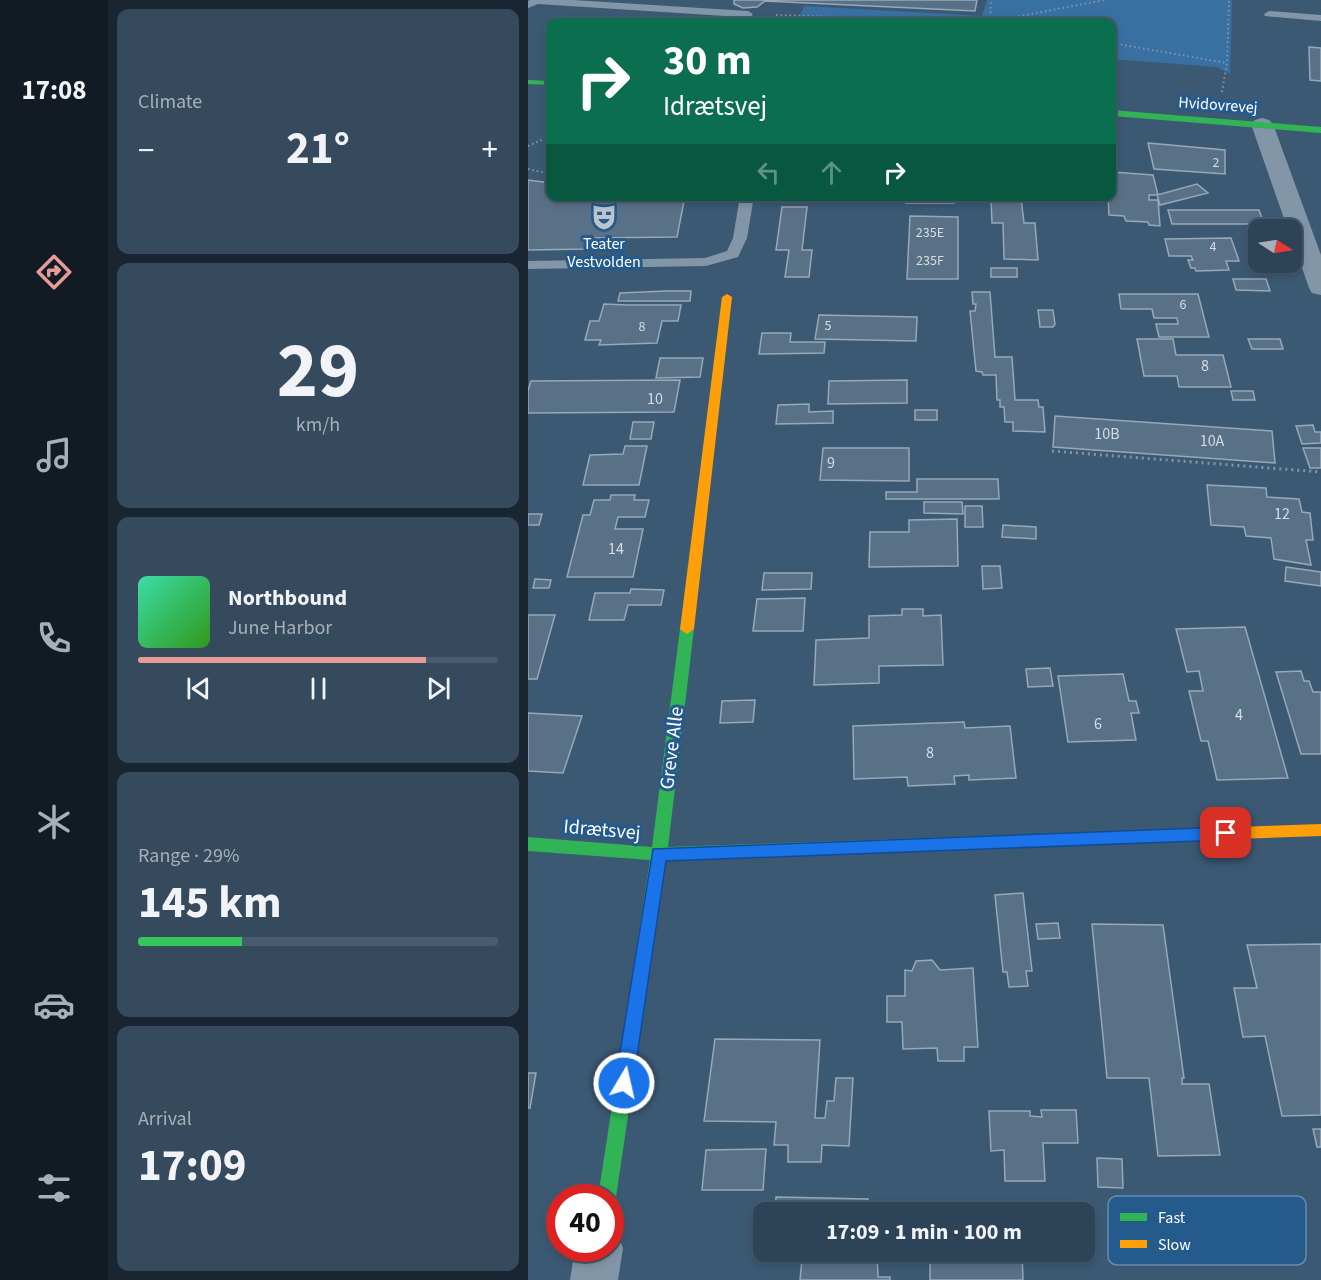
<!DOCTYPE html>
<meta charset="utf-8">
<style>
:root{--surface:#2d4357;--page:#354a5d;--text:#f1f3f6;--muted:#a7b0ba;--line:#485c6d;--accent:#e69b98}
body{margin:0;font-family:"Source Sans 3",sans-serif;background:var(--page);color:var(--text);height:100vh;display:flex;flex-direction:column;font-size:22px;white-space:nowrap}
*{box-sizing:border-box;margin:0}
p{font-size:20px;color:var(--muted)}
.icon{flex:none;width:33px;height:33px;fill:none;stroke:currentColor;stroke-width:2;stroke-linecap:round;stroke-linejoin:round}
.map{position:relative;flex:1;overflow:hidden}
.side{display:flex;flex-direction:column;gap:9px;padding:9px;background:#192530;width:420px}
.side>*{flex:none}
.hud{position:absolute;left:18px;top:18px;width:570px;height:183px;border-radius:12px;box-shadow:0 3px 9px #0003,0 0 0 2px var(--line);background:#0b6e4f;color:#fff;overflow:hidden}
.needle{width:39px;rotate:102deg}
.fabs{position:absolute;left:720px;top:219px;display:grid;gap:12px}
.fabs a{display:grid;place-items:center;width:54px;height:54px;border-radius:12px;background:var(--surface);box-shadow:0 3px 9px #0003,0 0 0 2px var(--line);font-size:30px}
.speed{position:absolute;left:18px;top:1184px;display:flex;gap:12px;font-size:30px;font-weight:700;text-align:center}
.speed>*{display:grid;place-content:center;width:78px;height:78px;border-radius:50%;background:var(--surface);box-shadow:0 3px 9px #0003,0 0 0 2px var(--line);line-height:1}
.speed .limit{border:9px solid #d22;background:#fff;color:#111}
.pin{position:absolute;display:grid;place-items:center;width:51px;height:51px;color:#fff;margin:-26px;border-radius:12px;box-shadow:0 3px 9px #0006}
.me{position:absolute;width:66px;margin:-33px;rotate:9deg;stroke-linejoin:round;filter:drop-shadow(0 0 4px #0008)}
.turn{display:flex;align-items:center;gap:21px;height:126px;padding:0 18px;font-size:27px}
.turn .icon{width:78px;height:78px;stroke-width:2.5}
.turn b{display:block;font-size:42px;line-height:51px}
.lanes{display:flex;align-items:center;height:57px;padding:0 18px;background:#0003;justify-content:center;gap:30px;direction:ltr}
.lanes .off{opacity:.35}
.big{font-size:45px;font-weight:700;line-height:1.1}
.side .widget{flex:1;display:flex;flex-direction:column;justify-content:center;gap:9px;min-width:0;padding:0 21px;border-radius:12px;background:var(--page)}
.side .dial{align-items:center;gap:0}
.dial b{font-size:78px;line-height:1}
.song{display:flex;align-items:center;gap:18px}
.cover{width:72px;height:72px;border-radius:9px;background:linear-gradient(135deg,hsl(160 70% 55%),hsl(110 70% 35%))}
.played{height:6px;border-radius:3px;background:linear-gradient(90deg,var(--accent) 80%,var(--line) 80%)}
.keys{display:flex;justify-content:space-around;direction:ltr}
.heat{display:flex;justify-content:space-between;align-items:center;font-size:33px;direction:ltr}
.charge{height:9px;border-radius:4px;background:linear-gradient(90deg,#34c759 29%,var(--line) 0)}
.trip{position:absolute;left:225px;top:1202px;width:342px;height:60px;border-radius:12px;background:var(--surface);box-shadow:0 3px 9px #0003,0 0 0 2px var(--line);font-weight:700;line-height:60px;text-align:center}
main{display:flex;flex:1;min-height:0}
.tab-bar{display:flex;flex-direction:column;width:108px;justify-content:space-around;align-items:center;background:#121b23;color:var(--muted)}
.tab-bar .icon{width:42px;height:42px}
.tab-bar .selected{color:var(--accent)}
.tab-bar b{font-size:27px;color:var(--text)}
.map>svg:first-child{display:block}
</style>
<main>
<nav class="tab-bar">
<b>17:08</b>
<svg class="icon selected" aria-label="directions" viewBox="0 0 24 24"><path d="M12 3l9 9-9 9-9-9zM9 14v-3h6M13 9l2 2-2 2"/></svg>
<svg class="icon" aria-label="music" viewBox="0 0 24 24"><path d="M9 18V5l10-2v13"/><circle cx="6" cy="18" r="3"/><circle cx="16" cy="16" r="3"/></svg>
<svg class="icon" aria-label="phone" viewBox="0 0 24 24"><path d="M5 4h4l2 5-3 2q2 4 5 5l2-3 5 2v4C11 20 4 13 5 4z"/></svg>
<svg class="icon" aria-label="climate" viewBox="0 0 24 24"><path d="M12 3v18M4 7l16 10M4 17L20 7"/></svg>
<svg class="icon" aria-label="car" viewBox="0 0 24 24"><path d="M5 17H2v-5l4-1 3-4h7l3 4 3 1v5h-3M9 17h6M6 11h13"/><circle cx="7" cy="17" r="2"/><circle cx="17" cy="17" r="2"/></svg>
<svg class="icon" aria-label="filters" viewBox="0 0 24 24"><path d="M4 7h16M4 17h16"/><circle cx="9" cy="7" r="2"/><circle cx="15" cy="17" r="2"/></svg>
</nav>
<section class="side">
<div class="widget"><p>Climate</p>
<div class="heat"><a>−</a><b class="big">21°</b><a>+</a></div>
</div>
<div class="widget dial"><b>29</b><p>km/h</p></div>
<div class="widget">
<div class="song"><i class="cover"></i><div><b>Northbound</b><p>June Harbor</p></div></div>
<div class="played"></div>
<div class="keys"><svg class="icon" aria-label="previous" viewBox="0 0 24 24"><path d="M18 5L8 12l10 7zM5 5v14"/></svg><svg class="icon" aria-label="pause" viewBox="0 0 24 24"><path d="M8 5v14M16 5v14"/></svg><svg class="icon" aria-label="next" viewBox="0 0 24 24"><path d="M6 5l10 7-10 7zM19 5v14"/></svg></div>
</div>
<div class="widget"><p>Range · 29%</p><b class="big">145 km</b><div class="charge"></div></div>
<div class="widget"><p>Arrival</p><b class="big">17:09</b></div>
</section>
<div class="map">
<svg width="793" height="1280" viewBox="0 0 793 1280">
<rect width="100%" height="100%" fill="#3c5974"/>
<!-- green -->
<path fill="#3970a2" d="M 459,0 L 704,0 L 702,74 L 689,67 L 584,59 L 584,22 L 268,22 L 277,6 L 454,16 Z"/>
<!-- building -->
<path fill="#597186" stroke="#97a8b7" stroke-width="1.5" d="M 206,0 L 449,0 L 447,11 L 237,1 L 229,7 L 215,8 L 206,4 Z
M 781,47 L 793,48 L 793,81 L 782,80 Z
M 620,143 L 697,150 L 697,174 L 626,169 Z
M 584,172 L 625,175 L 630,195 L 621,195 L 621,200 L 630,200 L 632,226 L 621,225 L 620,222 L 598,221 L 596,216 L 581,215 L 580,196 L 584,196 Z
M 0,180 L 22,183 L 22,196 L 157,196 L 149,237 L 62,238 L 58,249 L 0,250 Z
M 669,184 L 680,193 L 632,205 L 629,195 Z
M 379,196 L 426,196 L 426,203 L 378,203 Z
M 463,198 L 493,198 L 496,223 L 507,223 L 510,260 L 476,259 L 475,223 L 464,223 Z
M 254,207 L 279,207 L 274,250 L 284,250 L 281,277 L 257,277 L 261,250 L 248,250 Z
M 640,210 L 731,210 L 736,224 L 644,224 Z
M 382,216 L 430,217 L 430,279 L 379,279 Z
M 703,238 L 711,261 L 698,261 L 701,270 L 668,271 L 667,268 L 663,268 L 660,260 L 665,260 L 663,256 L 641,256 L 637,239 Z
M 463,268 L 489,268 L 489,277 L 463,277 Z
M 705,279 L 738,279 L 742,291 L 708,290 Z
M 138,291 L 163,291 L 162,301 L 90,301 L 92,293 Z
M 444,292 L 462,292 L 467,357 L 484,357 L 487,400 L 510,400 L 511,407 L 515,407 L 517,432 L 485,431 L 485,422 L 477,422 L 476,407 L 472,407 L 472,400 L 469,400 L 468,375 L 455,375 L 454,372 L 448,371 L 442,311 L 447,311 L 448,304 L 445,304 Z
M 591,294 L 670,294 L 681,337 L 631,337 L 628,324 L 650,324 L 649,318 L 626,318 L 624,309 L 593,309 Z
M 76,304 L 100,305 L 153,305 L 150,321 L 134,321 L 129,343 L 71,345 L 73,340 L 57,340 L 62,321 L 71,321 Z
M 510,310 L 525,310 L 527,324 L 525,327 L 512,327 Z
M 291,315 L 389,317 L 388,341 L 287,339 Z
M 234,333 L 263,333 L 262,342 L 297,342 L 296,353 L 231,354 Z
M 609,339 L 645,339 L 648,355 L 695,355 L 703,387 L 651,387 L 649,376 L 616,376 Z
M 720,339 L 752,339 L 755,349 L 724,349 Z
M 132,358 L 175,358 L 172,377 L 128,378 Z
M 152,380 L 146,412 L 0,413 L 0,390 L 3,381 Z
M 379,380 L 379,403 L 300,404 L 301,381 Z
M 703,391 L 725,391 L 727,400 L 705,400 Z
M 281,404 L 281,412 L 305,411 L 305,423 L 248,424 L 250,405 Z
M 387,410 L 409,410 L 409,420 L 387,420 Z
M 527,416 L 744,431 L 747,463 L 525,447 Z
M 105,422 L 126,422 L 123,439 L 102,439 Z
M 785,425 L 787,432 L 793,432 L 793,443 L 774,444 L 768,426 Z
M 97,446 L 119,446 L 111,485 L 55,485 L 62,455 L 95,454 Z
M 295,448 L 381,448 L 381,481 L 292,480 Z
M 775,448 L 793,448 L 793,468 L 782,468 Z
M 389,479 L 470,479 L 471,499 L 358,499 L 358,492 L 389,492 Z
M 679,485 L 738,488 L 739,497 L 771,499 L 774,512 L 782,513 L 785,540 L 778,540 L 783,565 L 746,559 L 743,538 L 718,536 L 716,527 L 683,525 Z
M 83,495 L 107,495 L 106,500 L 121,500 L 117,517 L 90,517 L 87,529 L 115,529 L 105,577 L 39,577 L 55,515 L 62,515 L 66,500 L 82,500 Z
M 396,502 L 434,502 L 435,514 L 396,513 Z
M 437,506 L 454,506 L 455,527 L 437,527 Z
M 0,514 L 14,514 L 11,525 L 0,525 Z
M 429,519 L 430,566 L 341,567 L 342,532 L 381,532 L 381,520 Z
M 475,525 L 508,527 L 508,539 L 474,537 Z
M 454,566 L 472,566 L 474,588 L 455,589 Z
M 758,567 L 793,572 L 793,586 L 757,581 Z
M 236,573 L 284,573 L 283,589 L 234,590 Z
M 7,579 L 23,580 L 21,588 L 5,588 Z
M 103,589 L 136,590 L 133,605 L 100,605 L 96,620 L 61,620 L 67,593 L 102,593 Z
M 277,598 L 275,631 L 225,631 L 229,599 Z
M 374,609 L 395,609 L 395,616 L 413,615 L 415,665 L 351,666 L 351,683 L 286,685 L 288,640 L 341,638 L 341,616 L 374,615 Z
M 0,615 L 27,615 L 9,679 L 0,679 Z
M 717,627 L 760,778 L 689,780 L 680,741 L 673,741 L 661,691 L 675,691 L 671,671 L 659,672 L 648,629 Z
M 522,668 L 525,686 L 500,687 L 498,669 Z
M 773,671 L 776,681 L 781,681 L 785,692 L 793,692 L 793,754 L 773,754 L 748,672 Z
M 595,674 L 601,701 L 608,701 L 611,713 L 603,713 L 608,740 L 540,742 L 530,676 Z
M 227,700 L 225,722 L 192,723 L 194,701 Z
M 0,713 L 54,716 L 35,773 L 0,771 Z
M 436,722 L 437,728 L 482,726 L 488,778 L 441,780 L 441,775 L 426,776 L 427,784 L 380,786 L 379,777 L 326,779 L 325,726 Z
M 495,893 L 504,971 L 498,971 L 500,986 L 481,987 L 479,972 L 475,972 L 467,895 Z
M 530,923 L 532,938 L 510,939 L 508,924 Z
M 564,924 L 635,925 L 656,1078 L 654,1078 L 654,1084 L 681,1084 L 692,1155 L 630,1156 L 621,1078 L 579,1078 Z
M 793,944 L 793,1115 L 754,1116 L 737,1036 L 715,1037 L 706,988 L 729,988 L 719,945 Z
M 404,960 L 412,970 L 445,968 L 450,1047 L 436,1047 L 436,1061 L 410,1061 L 409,1048 L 375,1049 L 374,1022 L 359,1022 L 359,996 L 377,996 L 377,970 L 384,971 L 388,961 Z
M 187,1039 L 292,1040 L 287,1118 L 297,1118 L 299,1101 L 306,1101 L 308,1078 L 325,1078 L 321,1146 L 294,1145 L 293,1162 L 260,1162 L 260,1145 L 246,1145 L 248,1122 L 176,1121 Z
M 0,1073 L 8,1073 L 2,1108 L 0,1108 Z
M 513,1110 L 548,1110 L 550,1143 L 515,1143 L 517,1181 L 477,1181 L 476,1150 L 463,1151 L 461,1111 L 502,1111 L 502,1116 L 514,1117 Z
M 785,1129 L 793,1129 L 793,1147 L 789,1147 Z
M 238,1149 L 235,1190 L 174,1190 L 178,1150 Z
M 569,1158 L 594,1159 L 595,1188 L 570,1187 Z
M 248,1197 L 340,1199 L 339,1212 L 247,1212 Z
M 243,1251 L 349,1251 L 350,1277 L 362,1277 L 362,1280 L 272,1280 L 274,1259 L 243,1258 Z
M 402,1251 L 494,1251 L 495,1280 L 402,1280 Z"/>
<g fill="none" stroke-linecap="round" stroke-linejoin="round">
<!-- path-far1 -->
<path stroke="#8396a8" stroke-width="2" stroke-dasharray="1.5 3" stroke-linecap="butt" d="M 248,15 L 462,22 L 576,0
M 462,22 L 463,0
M 584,43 L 699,63
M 694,92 L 699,63 L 701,0
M 0,146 L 22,136
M 0,169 L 22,174"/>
<!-- path -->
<path stroke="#8396a8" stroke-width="3" stroke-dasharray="2 4" stroke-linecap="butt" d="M 524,451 L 793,472"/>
<!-- lane -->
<path fill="#8396a8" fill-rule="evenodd" d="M 2,0 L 45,0 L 220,11 L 225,14 L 220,22 L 210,22 L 213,17 L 10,4 L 0,8 L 0,1 Z
M 741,11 L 793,15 L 793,21 L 737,16 L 736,14 Z
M 212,196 L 226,196 L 219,238 L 210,257 L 178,266 L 0,269 L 0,261 L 177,258 L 199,251 L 205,238 Z"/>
<!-- street -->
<path fill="#8396a8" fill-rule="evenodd" d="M 734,118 L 741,120 L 745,124 L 793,255 L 793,295 L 784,293 L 781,288 L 764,239 L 764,230 L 760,230 L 723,124 L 727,120 Z
M 82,1229 L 88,1231 L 95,1248 L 90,1280 L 42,1280 L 47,1248 L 82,1248 Z"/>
<!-- fast -->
<path fill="#30b455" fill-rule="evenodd" d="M 0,80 L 22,81 L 22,85 L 0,84 Z
M 584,110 L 793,127 L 793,133 L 584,116 Z
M 159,624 L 166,629 L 140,847 L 681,828 L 686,829 L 689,834 L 686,839 L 681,840 L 138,860 L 88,1197 L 86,1204 L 82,1205 L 82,1197 L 70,1197 L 122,860 L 0,851 L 0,837 L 124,847 L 152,629 Z"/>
<!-- slow -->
<path fill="#ff9f0a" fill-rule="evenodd" d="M 199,294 L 204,297 L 166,629 L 159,634 L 152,629 L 194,297 Z
M 793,824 L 793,836 L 681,840 L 676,839 L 673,834 L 676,829 L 681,828 Z"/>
</g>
<!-- route -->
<path fill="#1a73e8" stroke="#114b97" stroke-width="1.5" d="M 698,827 L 704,829 L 706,833 L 704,838 L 698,840 L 138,861 L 105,1083 L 102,1089 L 96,1091 L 90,1089 L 87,1083 L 125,849 Z"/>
<!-- icons -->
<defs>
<g id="theatre-bare" transform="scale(2.07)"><path d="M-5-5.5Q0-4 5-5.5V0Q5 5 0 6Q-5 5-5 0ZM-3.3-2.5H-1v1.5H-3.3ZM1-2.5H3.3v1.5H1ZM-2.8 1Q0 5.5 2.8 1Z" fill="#bbc5ce" stroke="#245a8c" stroke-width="2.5" paint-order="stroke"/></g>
</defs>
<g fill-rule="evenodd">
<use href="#theatre-bare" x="76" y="217"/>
</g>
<g text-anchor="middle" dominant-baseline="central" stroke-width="6" stroke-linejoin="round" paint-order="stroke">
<!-- far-number labels -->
<g font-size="14" fill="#d6dce1">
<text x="688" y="163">2</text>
<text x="402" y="233">235E</text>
<text x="685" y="247">4</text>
<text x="402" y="261">235F</text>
<text x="655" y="305">6</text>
<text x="300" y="326">5</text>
<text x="114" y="327">8</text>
</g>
<!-- far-street labels -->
<g font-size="16" fill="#fff" stroke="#245a8c">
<text transform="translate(690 105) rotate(4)">Hvidovrevej</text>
</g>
<!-- far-poi labels -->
<g font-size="16" fill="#fff" stroke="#245a8c">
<text x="76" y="244">Teater<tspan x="76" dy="18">Vestvolden</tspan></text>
</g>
<!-- number labels -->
<g font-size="16" fill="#d6dce1">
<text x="677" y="366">8</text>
<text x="127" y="399">10</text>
<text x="579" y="434">10B</text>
<text x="684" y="441">10A</text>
<text x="303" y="463">9</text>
<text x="754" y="514">12</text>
<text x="88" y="549">14</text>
<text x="711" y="715">4</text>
<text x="570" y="724">6</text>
<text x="402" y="753">8</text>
</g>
<!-- street labels -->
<g font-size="20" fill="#fff" stroke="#245a8c">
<text transform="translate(144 748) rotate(-83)">Greve Alle</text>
<text transform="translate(74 830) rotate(5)">Idrætsvej</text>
</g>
</g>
<!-- legend -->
<rect x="580" y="1196" width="198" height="69" rx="9" fill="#245a8c" stroke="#668cae" stroke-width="1.5"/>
<rect x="592" y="1213" width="27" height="8" fill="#30b455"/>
<rect x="592" y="1240" width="27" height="8" fill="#ff9f0a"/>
<g font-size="16" fill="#fff">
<text x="630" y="1223">Fast</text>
<text x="630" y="1250">Slow</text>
</g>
</svg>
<div class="fabs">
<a><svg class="needle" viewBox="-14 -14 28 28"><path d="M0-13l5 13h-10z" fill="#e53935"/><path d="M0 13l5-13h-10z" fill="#a7b0ba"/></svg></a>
</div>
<div class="speed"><div class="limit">40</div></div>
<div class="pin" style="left:698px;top:833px;background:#d93025"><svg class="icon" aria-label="arrive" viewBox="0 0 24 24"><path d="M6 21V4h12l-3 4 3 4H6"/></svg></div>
<svg class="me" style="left:96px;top:1083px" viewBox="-20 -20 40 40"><circle r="17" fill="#1a73e8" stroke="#fff" stroke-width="3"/><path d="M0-11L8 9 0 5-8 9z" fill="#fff"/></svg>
<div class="trip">17:09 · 1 min · 100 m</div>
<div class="hud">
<div class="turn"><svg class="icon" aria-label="right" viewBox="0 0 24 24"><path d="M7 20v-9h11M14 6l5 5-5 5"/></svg><div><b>30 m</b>Idrætsvej</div></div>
<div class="lanes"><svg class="icon off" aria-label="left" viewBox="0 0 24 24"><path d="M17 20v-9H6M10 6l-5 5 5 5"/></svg><svg class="icon off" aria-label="ahead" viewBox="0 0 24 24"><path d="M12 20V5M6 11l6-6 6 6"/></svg><svg class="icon" aria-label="right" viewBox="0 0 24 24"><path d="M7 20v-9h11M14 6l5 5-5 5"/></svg></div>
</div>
</div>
</main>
